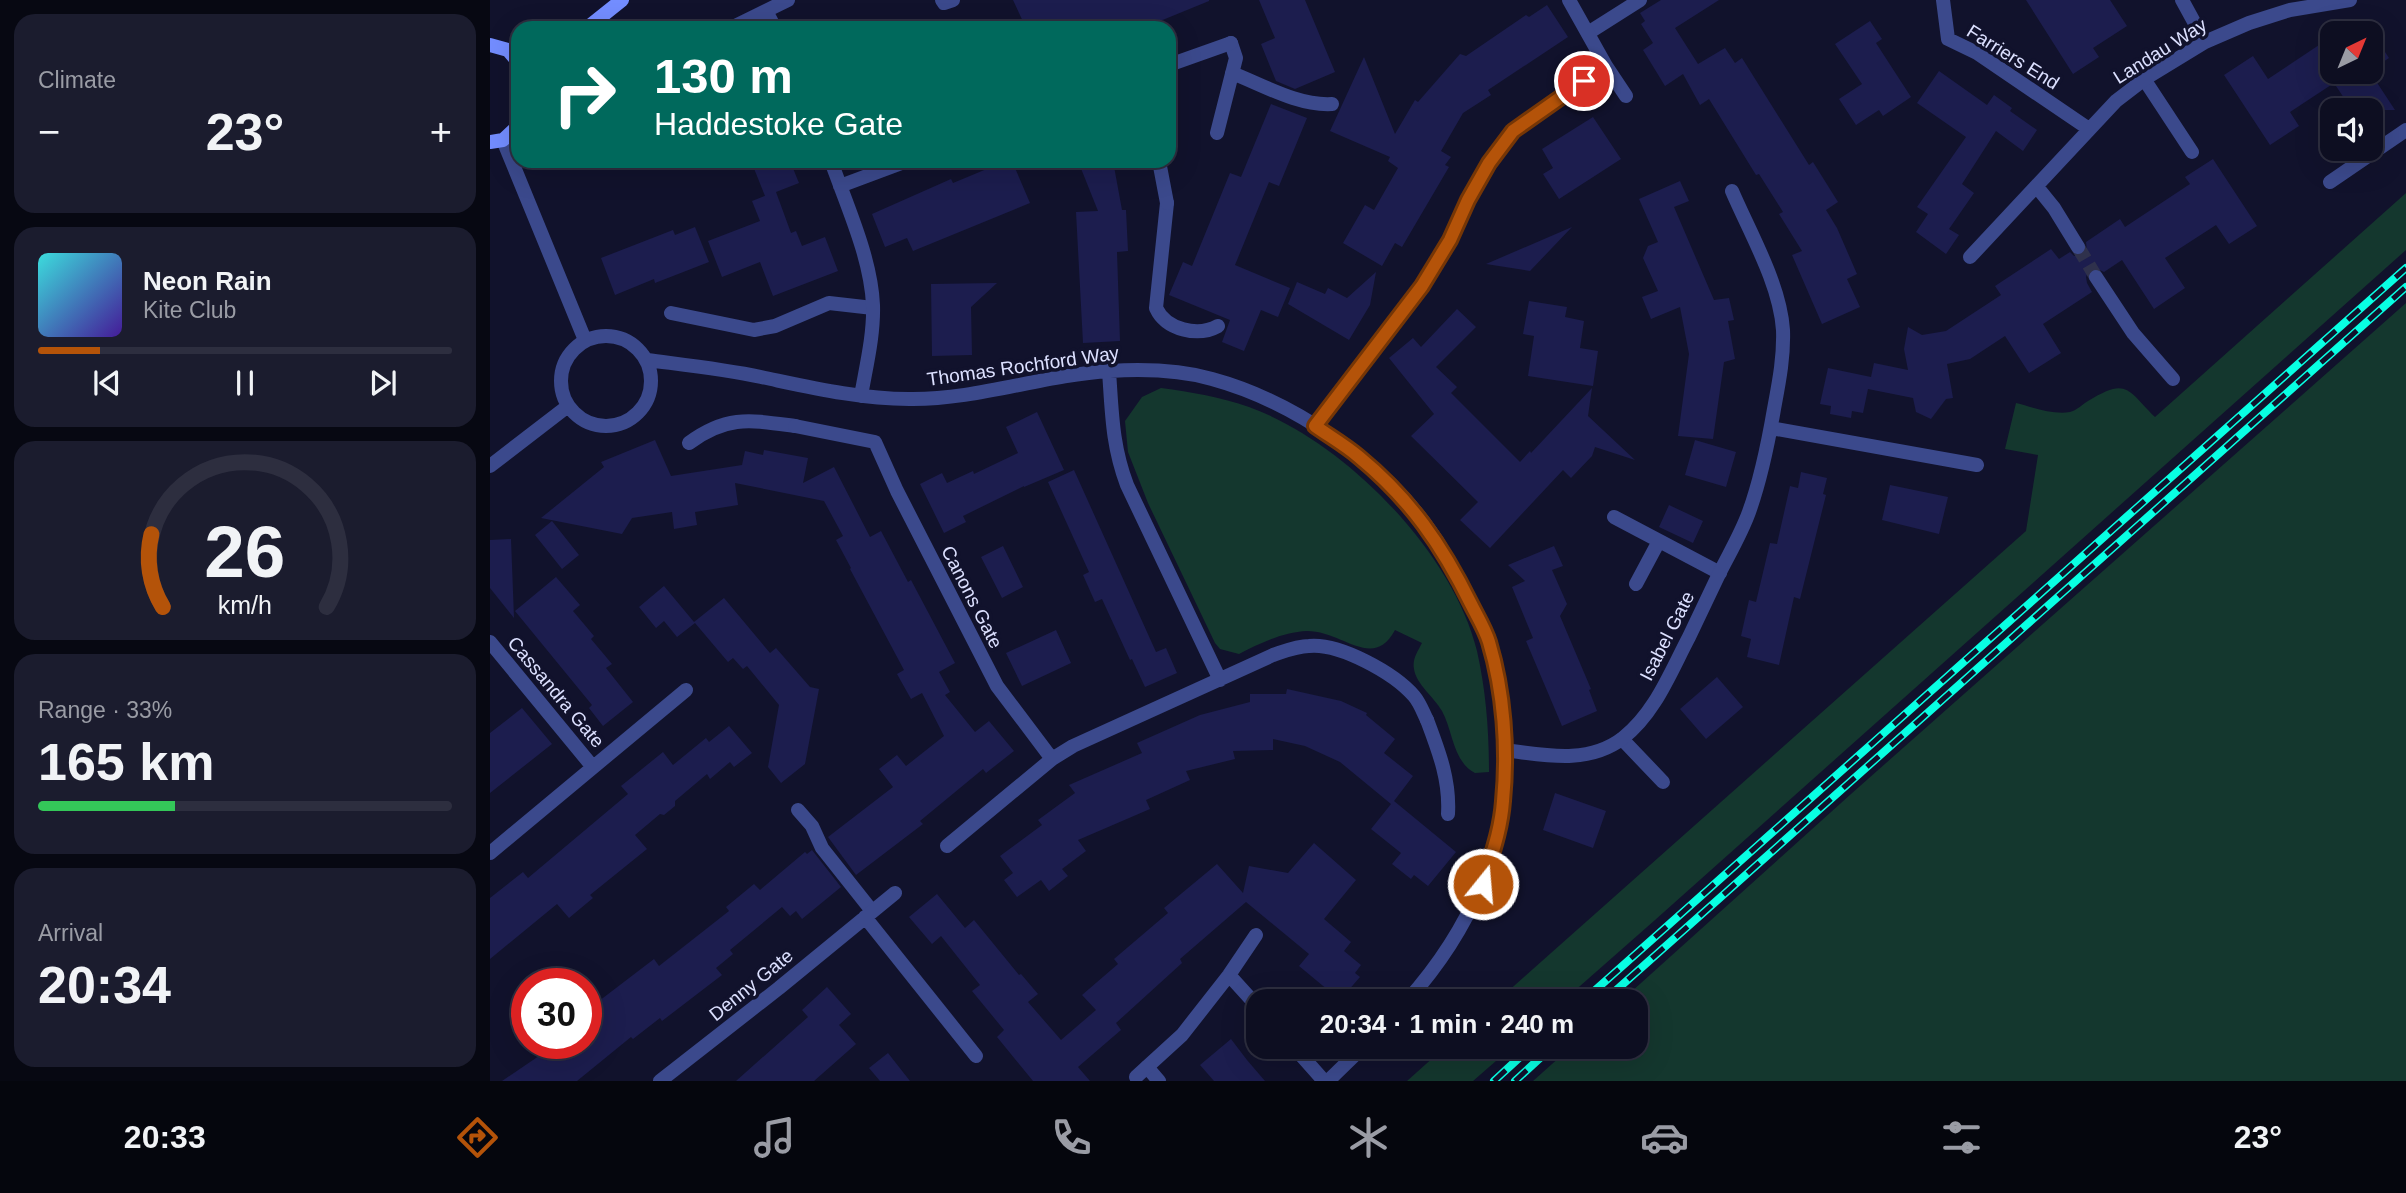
<!DOCTYPE html>
<meta charset="utf-8">
<style>
:root{--surface:#0d0e21;--page:#1b1c2e;--text:#f1f3f6;--muted:#9a9ca5;--line:#2d2e3f;--accent:#b45309}
body{margin:0;font-family:Arial,sans-serif;background:var(--page);color:var(--text);height:100vh;display:flex;flex-direction:column;font-size:26px;white-space:nowrap}
*{box-sizing:border-box;margin:0}
p{font-size:23px;color:var(--muted)}
.icon{flex:none;width:38px;height:38px;fill:none;stroke:currentColor;stroke-width:2;stroke-linecap:round;stroke-linejoin:round}
.map{position:relative;flex:1;overflow:hidden}
.panel{display:flex;flex-direction:column;gap:14px;padding:14px;background:#070812;width:490px}
.panel>*{flex:none}
.banner{position:absolute;left:21px;top:21px;width:665px;height:147px;border-radius:21px;box-shadow:0 7px 28px #0002,0 0 0 2px var(--line);background:#00695c;color:#fff;overflow:hidden}
.needle{width:46px;rotate:43deg}
.buttons{position:absolute;left:1830px;top:21px;display:grid;gap:14px}
.buttons a{display:grid;place-items:center;width:63px;height:63px;border-radius:14px;background:var(--surface);box-shadow:0 7px 28px #0002,0 0 0 2px var(--line);font-size:35px}
.speed{position:absolute;left:21px;top:968px;display:flex;gap:14px;font-size:35px;font-weight:700;text-align:center}
.speed>*{display:grid;place-content:center;width:91px;height:91px;border-radius:50%;background:var(--surface);box-shadow:0 7px 28px #0002,0 0 0 2px var(--line);line-height:1}
.speed .limit{border:10px solid #d22;background:#fff;color:#111}
.pin{position:absolute;display:grid;place-items:center;width:60px;height:60px;color:#fff;margin:-30px;border:4px solid #fff;border-radius:50%;box-shadow:0 2px 7px #0007}
.me{position:absolute;width:77px;margin:-38px;rotate:17deg;stroke-linejoin:round;filter:drop-shadow(0 0 5px #0008)}
.turn{display:flex;align-items:center;gap:24px;height:147px;padding:0 28px;font-size:32px}
.turn .icon{width:91px;height:91px;stroke-width:2.5}
.turn b{display:block;font-size:49px;line-height:60px}
.big{font-size:52px;font-weight:700;line-height:1.1}
.panel .card{flex:1;display:flex;flex-direction:column;justify-content:center;gap:10px;min-width:0;padding:0 24px;border-radius:21px;background:var(--page)}
.panel .dial{align-items:center;gap:0}
.dial svg{height:182px;overflow:visible;fill:none;stroke:var(--line);stroke-width:7;stroke-linecap:round;text-anchor:middle}
.dial text{fill:var(--text);stroke:none}
.song{display:flex;align-items:center;gap:21px}
.cover{width:84px;height:84px;border-radius:10px;background:linear-gradient(135deg,hsl(180 70% 55%),hsl(260 70% 35%))}
.played{height:7px;border-radius:4px;background:linear-gradient(90deg,var(--accent) 15%,var(--line) 15%)}
.keys{display:flex;justify-content:space-around;direction:ltr}
.heat{display:flex;justify-content:space-between;align-items:center;font-size:38px;direction:ltr}
.charge{height:10px;border-radius:5px;background:linear-gradient(90deg,#34c759 33%,var(--line) 0)}
.trip{position:absolute;left:756px;top:989px;width:402px;height:70px;border-radius:21px;background:var(--surface);box-shadow:0 7px 28px #0002,0 0 0 2px var(--line);font-weight:700;line-height:70px;text-align:center}
.tabs{display:flex;height:112px;justify-content:space-around;align-items:center;background:#05060d;color:var(--muted)}
.tabs .icon{width:49px;height:49px}
.tabs .current{color:var(--accent)}
.tabs b{font-size:32px;color:var(--text)}
main{display:flex;flex:1;min-height:0}
.map>svg:first-child{display:block}
</style>
<main>
<section class="panel">
<div class="card"><p>Climate</p>
<div class="heat"><a>−</a><b class="big">23°</b><a>+</a></div>
</div>
<div class="card">
<div class="song"><i class="cover"></i><div><b>Neon Rain</b><p>Kite Club</p></div></div>
<div class="played"></div>
<div class="keys"><svg class="icon" aria-label="previous" viewBox="0 0 24 24"><path d="M18 5L8 12l10 7zM5 5v14"/></svg><svg class="icon" aria-label="pause" viewBox="0 0 24 24"><path d="M8 5v14M16 5v14"/></svg><svg class="icon" aria-label="next" viewBox="0 0 24 24"><path d="M6 5l10 7-10 7zM19 5v14"/></svg></div>
</div>
<div class="card dial"><svg viewBox="0 0 100 80">
<path d="M14 69A42 42 0 1 1 86 69"/>
<path d="M14 69A42 42 0 0 1 9 37" stroke="#b45309"/>
<text x="50" y="56" font-size="32" font-weight="700">26</text>
<text x="50" y="72" font-size="11">km/h</text>
</svg></div>
<div class="card"><p>Range · 33%</p><b class="big">165 km</b><div class="charge"></div></div>
<div class="card"><p>Arrival</p><b class="big">20:34</b></div>
</section>
<div class="map">
<svg width="1916" height="1081" viewBox="0 0 1916 1081">
<rect width="100%" height="100%" fill="#11122c"/>
<!-- green -->
<path fill="#14372e" d="M 1916,193 L 1916,250 L 1165,920 L 1073,1001 L 1007,1001 L 1536,531 L 1548,455 L 1515,449 L 1526,403 C 1542,407 1563,415 1580,412 C 1586,411 1593,404 1598,401 C 1637,377 1637,389 1665,417 Z
M 1916,303 L 1916,1081 L 1043,1081 L 1081,1047 L 1146,1046 L 1146,1001 L 1131,1001 L 1361,794 Z
M 671,388 C 701,392 731,397 759,407 C 854,441 963,552 987,651 C 996,691 999,731 999,772 L 985,773 C 963,762 963,731 952,711 C 944,697 926,684 924,669 C 922,659 928,651 932,643 L 905,630 C 883,671 853,631 817,631 C 793,632 771,643 749,654 L 730,649 L 725,643 L 658,503 L 638,452 L 635,421 L 652,397 Z
M 955,1047 L 955,1046 L 1022,1047 L 983,1081 L 917,1081 Z"/>
<!-- building -->
<path fill="#1c1d4e" d="M 523,0 L 719,0 L 719,1 L 653,28 L 536,28 Z
M 769,0 L 815,0 L 845,72 L 805,89 L 786,81 L 771,44 L 785,38 Z
M 1171,0 L 1229,0 L 1185,28 L 1208,64 L 1235,48 L 1245,63 L 1252,58 L 1319,165 L 1323,162 L 1348,202 L 1336,210 L 1347,228 L 1367,274 L 1357,279 L 1370,307 L 1332,324 L 1302,255 L 1312,251 L 1289,214 L 1293,212 L 1269,174 L 1266,175 L 1219,99 L 1210,105 L 1193,74 L 1175,86 L 1153,50 L 1163,43 L 1151,24 L 1155,21 L 1150,13 Z
M 1536,0 L 1620,0 L 1637,26 L 1603,48 L 1609,57 L 1583,74 Z
M 1057,5 L 1078,37 L 998,90 L 1001,95 L 973,113 L 951,151 L 961,157 L 955,165 L 959,167 L 912,247 L 905,243 L 892,266 L 853,243 L 875,205 L 884,210 L 908,168 L 898,161 L 900,157 L 840,131 L 874,57 L 905,134 L 925,100 L 928,102 L 970,54 L 976,56 L 1036,15 L 1039,17 Z
M 1380,21 L 1392,39 L 1386,43 L 1421,97 L 1393,116 L 1389,110 L 1366,125 L 1349,99 L 1372,84 L 1345,44 Z
M 1878,26 L 1899,58 L 1881,70 L 1881,33 L 1867,33 Z
M 1838,39 L 1843,46 L 1843,72 L 1880,72 L 1905,110 L 1862,110 L 1844,83 L 1800,112 L 1809,126 L 1780,145 L 1734,75 L 1763,56 L 1778,79 Z
M 1449,71 L 1497,105 L 1504,95 L 1522,108 L 1520,111 L 1547,130 L 1533,151 L 1506,131 L 1472,184 L 1484,193 L 1459,229 L 1469,235 L 1456,254 L 1426,232 L 1438,214 L 1427,207 L 1476,137 L 1427,103 Z
M 781,104 L 817,118 L 789,186 L 779,182 L 745,265 L 800,288 L 788,317 L 771,310 L 754,351 L 732,342 L 740,320 L 679,295 L 693,262 L 702,266 L 740,173 L 751,177 Z
M 1103,117 L 1131,159 L 1069,199 L 1053,174 L 1063,168 L 1052,149 Z
M 1723,159 L 1767,226 L 1739,244 L 1726,225 L 1675,258 L 1695,288 L 1664,309 L 1632,260 L 1614,272 L 1605,268 L 1598,272 L 1596,277 L 1597,283 L 1602,292 L 1553,324 L 1571,353 L 1539,373 L 1515,336 L 1480,359 L 1457,364 L 1463,398 L 1456,399 L 1441,419 L 1426,412 L 1423,398 L 1378,389 L 1373,413 L 1362,411 L 1361,418 L 1340,414 L 1341,406 L 1330,404 L 1338,368 L 1381,377 L 1384,363 L 1418,370 L 1414,349 L 1418,327 L 1432,335 L 1456,331 L 1511,295 L 1505,286 L 1561,249 L 1569,259 L 1580,252 L 1584,256 L 1592,255 L 1597,251 L 1596,242 L 1630,219 L 1635,227 L 1700,184 L 1695,177 Z
M 261,161 L 300,161 L 309,183 L 286,192 L 301,233 L 306,231 L 312,246 L 335,237 L 348,271 L 283,296 L 270,262 L 232,277 L 218,241 L 270,221 L 262,201 L 277,195 L 275,196 Z
M 516,161 L 522,161 L 540,203 L 423,251 L 417,238 L 395,247 L 382,214 L 461,179 L 463,183 Z
M 588,161 L 623,161 L 632,210 L 636,210 L 638,251 L 627,252 L 630,341 L 593,343 L 586,212 L 608,211 Z
M 1190,181 L 1199,201 L 1184,207 L 1224,300 L 1239,298 L 1244,320 L 1238,321 L 1245,359 L 1234,362 L 1223,439 L 1188,436 L 1199,354 L 1190,307 L 1161,319 L 1152,297 L 1168,291 L 1153,258 L 1158,246 L 1168,242 L 1149,199 Z
M 205,227 L 219,262 L 165,283 L 164,279 L 125,295 L 111,258 L 183,230 L 185,235 Z
M 1082,227 L 1040,271 L 996,264 Z
M 886,272 L 880,305 L 859,340 L 798,304 L 807,282 L 835,294 L 838,288 L 857,298 Z
M 507,283 L 481,307 L 482,355 L 442,356 L 441,284 Z
M 1039,301 L 1077,307 L 1075,317 L 1094,321 L 1090,348 L 1108,351 L 1103,386 L 1038,376 L 1044,336 L 1033,334 Z
M 967,309 L 986,327 L 946,367 L 967,387 L 961,393 L 1030,462 L 1040,451 L 1041,453 L 1102,388 L 1098,416 L 1145,460 L 1105,447 L 1102,456 L 1081,478 L 1073,470 L 1000,548 L 970,520 L 988,502 L 921,436 L 944,414 L 899,358 L 923,338 L 931,347 Z
M 547,412 L 574,470 L 534,487 L 534,486 L 473,516 L 476,522 L 454,533 L 430,484 L 452,473 L 457,483 L 483,471 L 484,474 L 528,453 L 516,427 Z
M 165,440 L 181,476 L 252,465 L 255,451 L 273,455 L 274,450 L 318,458 L 313,483 L 344,467 L 380,537 L 391,531 L 418,582 L 421,580 L 465,663 L 449,672 L 460,692 L 455,695 L 485,732 L 499,721 L 524,751 L 496,773 L 493,769 L 430,821 L 433,824 L 366,875 L 338,837 L 403,787 L 389,769 L 407,755 L 416,766 L 454,736 L 432,693 L 421,699 L 407,674 L 414,670 L 360,569 L 361,568 L 346,540 L 353,536 L 334,501 L 245,483 L 248,505 L 205,512 L 207,525 L 184,529 L 182,512 L 142,518 L 132,534 L 51,518 L 114,467 L 111,462 Z
M 1205,440 L 1246,452 L 1236,487 L 1195,475 Z
M 584,470 L 666,652 L 676,648 L 687,673 L 655,687 L 642,659 L 640,660 L 612,599 L 605,602 L 593,575 L 599,572 L 558,482 Z
M 1311,472 L 1337,478 L 1333,494 L 1336,495 L 1310,599 L 1304,597 L 1289,665 L 1257,657 L 1261,639 L 1251,636 L 1259,600 L 1266,602 L 1280,543 L 1287,544 L 1300,486 L 1308,488 Z
M 1400,485 L 1458,497 L 1449,534 L 1392,520 Z
M 1179,505 L 1213,521 L 1203,543 L 1169,527 Z
M 62,521 L 89,555 L 72,569 L 45,535 Z
M 21,539 L 24,618 L 0,588 L 0,540 Z
M 513,546 L 533,587 L 512,598 L 491,557 Z
M 1064,546 L 1073,566 L 1062,570 L 1077,604 L 1070,616 L 1101,689 L 1099,690 L 1107,711 L 1072,726 L 1036,641 L 1043,638 L 1022,587 L 1035,581 L 1018,565 Z
M 66,577 L 90,605 L 83,611 L 104,636 L 101,639 L 122,664 L 116,668 L 143,702 L 113,726 L 99,708 L 102,705 L 25,611 Z
M 174,586 L 204,622 L 234,598 L 280,653 L 286,648 L 320,687 L 329,689 L 315,764 L 291,783 L 278,767 L 289,705 L 257,666 L 253,669 L 243,658 L 238,662 L 205,623 L 187,637 L 174,621 L 166,628 L 149,607 Z
M 566,630 L 581,663 L 532,686 L 516,653 Z
M 1227,677 L 1253,707 L 1216,739 L 1190,709 Z
M 797,689 L 851,701 L 877,713 L 876,715 L 905,739 L 894,753 L 923,776 L 904,801 L 966,852 L 938,886 L 924,875 L 921,879 L 902,864 L 911,853 L 881,829 L 901,804 L 850,762 L 815,746 L 783,739 L 783,750 L 743,751 L 745,759 L 696,771 L 700,780 L 656,800 L 660,809 L 588,840 L 596,851 L 572,869 L 578,876 L 559,891 L 551,880 L 527,897 L 514,880 L 523,873 L 510,856 L 552,825 L 548,820 L 585,793 L 579,785 L 652,753 L 647,743 L 710,715 L 760,702 L 760,694 L 796,694 Z
M 32,708 L 62,744 L 0,793 L 0,733 Z
M 239,726 L 262,753 L 244,767 L 240,762 L 220,779 L 217,774 L 185,801 L 185,806 L 174,815 L 170,814 L 145,835 L 157,849 L 100,895 L 103,898 L 79,918 L 67,904 L 0,959 L 0,898 L 33,872 L 38,878 L 138,794 L 131,786 L 173,752 L 183,765 L 216,738 L 219,742 Z
M 1065,793 L 1116,811 L 1103,848 L 1053,830 Z
M 824,843 L 866,880 L 834,919 L 861,942 L 854,951 L 871,965 L 865,973 L 870,977 L 850,1000 L 809,966 L 819,954 L 756,902 L 690,959 L 692,963 L 626,1023 L 631,1030 L 588,1067 L 600,1081 L 543,1081 L 507,1037 L 514,1030 L 482,991 L 490,985 L 451,936 L 442,944 L 419,917 L 447,894 L 475,928 L 484,920 L 529,975 L 531,974 L 548,994 L 538,1002 L 571,1040 L 606,1010 L 592,995 L 628,964 L 624,959 L 678,913 L 674,908 L 727,864 L 753,893 L 759,866 L 798,873 Z
M 322,850 L 351,887 L 312,919 L 306,911 L 300,916 L 292,907 L 240,950 L 243,954 L 226,968 L 232,975 L 172,1021 L 170,1018 L 143,1039 L 141,1037 L 87,1081 L 12,1081 L 68,1043 L 96,1043 L 96,984 L 109,1001 L 164,959 L 169,966 L 239,911 L 236,907 L 264,884 L 270,890 L 315,852 L 317,854 Z
M 337,987 L 361,1014 L 349,1025 L 366,1044 L 324,1081 L 246,1081 L 318,1017 L 312,1010 Z
M 741,1039 L 757,1060 L 775,1081 L 724,1081 L 710,1065 Z
M 398,1053 L 420,1081 L 390,1081 L 379,1068 Z"/>
<g fill="none" stroke-linecap="round" stroke-linejoin="round">
<!-- street-tunnel -->
<path stroke="#2f314c" stroke-width="14" stroke-dasharray="14 7" stroke-linecap="butt" d="M 1588,247 L 1606,277"/>
<!-- lane -->
<path stroke="#3b498c" stroke-width="14" d="M 452,0 L 454,3 L 463,0
M 1098,33 L 1150,0
M 742,73 C 773,85 808,106 842,104
M 1654,79 L 1702,152
M 727,133 L 746,58 L 741,43
M 677,203 L 666,308 C 676,330 708,337 728,326
M 181,313 L 264,330 L 285,326 L 339,303 L 383,308
M 199,443 C 237,415 260,420 305,426
M 1124,517 L 1230,573
M 1146,584 L 1169,541
M 937,720 C 949,752 960,780 958,814
M 1132,739 L 1173,782
M 308,810 L 322,826 L 332,848 L 382,911
M 657,1067 L 669,1081"/>
<!-- street -->
<path stroke="#3b498c" stroke-width="14" d="M 1079,0 L 1116,66 L 1136,96
M 1453,0 L 1458,39 L 1487,53 L 1599,129
M 1692,0 L 1715,42
M 276,11 L 285,28
M 241,28 L 298,0
M 679,65 L 741,43
M 13,140 L 95,340
M 341,161 C 357,206 381,258 383,305 C 384,335 376,367 371,396
M 669,161 L 677,203
M 1840,182 L 1916,130
M 350,186 L 417,161
M 1547,187 L 1564,208 L 1588,247
M 1480,257 L 1626,101 L 1656,78 L 1715,42 L 1759,23 L 1800,10 L 1860,0
M 1606,277 L 1643,333 L 1683,379
M71 381a45 45 0 1 1 90 0a45 45 0 1 1-90 0Z
M 157,360 C 195,365 233,369 271,377 C 319,387 369,399 419,399 C 487,400 552,375 620,371 C 653,369 690,370 722,379 C 803,401 894,463 941,532 C 957,555 969,579 981,604 C 986,616 994,628 999,640 C 1003,653 1004,667 1007,680 C 1033,802 999,909 917,1001
M 619,371 C 622,413 622,445 637,485 L 730,680
M 305,426 L 385,442 L 407,491 L 507,686 L 562,759
M 825,426 L 932,286 L 960,240 L 978,200 L 999,163 L 1023,131 L 1116,66
M 1281,428 L 1487,465
M 0,466 L 78,406
M 0,642 L 102,766
M 1015,750 C 1054,755 1098,765 1133,738 C 1165,713 1180,673 1199,637 C 1209,616 1219,595 1229,574 C 1239,554 1251,534 1259,512 C 1271,479 1278,444 1284,409 C 1289,382 1294,357 1293,330 C 1290,284 1260,233 1242,191
M 457,846 L 562,759 L 583,746 L 783,655 C 795,651 807,646 819,646 C 850,643 904,673 924,696 C 930,703 933,712 937,720
M 0,853 L 196,690
M 375,917 L 486,1056
M 739,975 L 768,1007
M 803,1046 L 834,1081
M 646,1077 L 692,1035 L 739,975 L 766,935
M 170,1081 L 289,988 L 405,893
M 838,1081 L 874,1046"/>
<!-- secondary -->
<path stroke="#738dff" stroke-width="14" d="M 97,28 L 132,0
M 0,45 L 18,50 L 28,62
M 0,142 L 13,140 L 28,126"/>
<!-- rail casing -->
<g stroke="#08ffe3" stroke-width="8">
<path id="rail" d="M 1093,1001 L 1916,268
M 1114,1001 L 1916,287
M 1004,1081 L 1042,1046
M 1025,1081 L 1063,1046"/>
</g>
<!-- rail -->
<use href="#rail" stroke="#11122c" stroke-width="5" stroke-dasharray="16" stroke-linecap="butt"/>
</g>
<g fill="none" stroke-linecap="round" stroke-linejoin="round">
<!-- route casing -->
<g stroke="#753606" stroke-width="18">
<path id="route" d="M 993,884 C 1001,857 1011,830 1013,801 C 1018,750 1014,692 999,642 C 995,629 987,616 981,604 C 952,545 920,499 869,457 C 855,445 839,436 825,426 L 932,286 L 960,240 L 978,200 L 999,163 L 1023,131 L 1094,81"/>
</g>
<!-- route -->
<use href="#route" stroke="#b45309" stroke-width="12"/>
</g>
<g text-anchor="middle" dominant-baseline="central" stroke-width="7" stroke-linejoin="round" paint-order="stroke">
<!-- street labels -->
<g font-size="19" fill="#dce0ff" stroke="#11122c">
<text transform="translate(1670 51) rotate(-32)">Landau Way</text>
<text transform="translate(1523 57) rotate(32)">Farriers End</text>
<text transform="translate(533 366) rotate(-8)">Thomas Rochford Way</text>
<text transform="translate(482 597) rotate(63)">Canons Gate</text>
<text transform="translate(1177 636) rotate(-63)">Isabel Gate</text>
<text transform="translate(66 692) rotate(50)">Cassandra Gate</text>
<text transform="translate(261 985) rotate(-39)">Denny Gate</text>
</g>
</g>
</svg>
<div class="buttons">
<a><svg class="needle" viewBox="-14 -14 28 28"><path d="M0-13l5 13h-10z" fill="#e53935"/><path d="M0 13l5-13h-10z" fill="#9a9ca5"/></svg></a>
<a><svg class="icon" aria-label="sound" viewBox="0 0 24 24"><path d="M4 9h4l5-4v14l-5-4H4zM17 9q2 3 0 6"/></svg></a>
</div>
<div class="speed"><div class="limit">30</div></div>
<div class="pin" style="left:1094px;top:81px;background:#d93025"><svg class="icon" aria-label="arrive" viewBox="0 0 24 24"><path d="M6 21V4h12l-3 4 3 4H6"/></svg></div>
<svg class="me" style="left:993px;top:884px" viewBox="-20 -20 40 40"><circle r="17" fill="#b45309" stroke="#fff" stroke-width="3"/><path d="M0-11L8 9 0 5-8 9z" fill="#fff"/></svg>
<div class="trip">20:34 · 1 min · 240 m</div>
<div class="banner">
<div class="turn"><svg class="icon" aria-label="right" viewBox="0 0 24 24"><path d="M7 20v-9h11M14 6l5 5-5 5"/></svg><div><b>130 m</b>Haddestoke Gate</div></div>
</div>
</div>
</main>
<nav class="tabs">
<b>20:33</b>
<svg class="icon current" aria-label="directions" viewBox="0 0 24 24"><path d="M12 3l9 9-9 9-9-9zM9 14v-3h6M13 9l2 2-2 2"/></svg>
<svg class="icon" aria-label="music" viewBox="0 0 24 24"><path d="M9 18V5l10-2v13"/><circle cx="6" cy="18" r="3"/><circle cx="16" cy="16" r="3"/></svg>
<svg class="icon" aria-label="phone" viewBox="0 0 24 24"><path d="M5 4h4l2 5-3 2q2 4 5 5l2-3 5 2v4C11 20 4 13 5 4z"/></svg>
<svg class="icon" aria-label="climate" viewBox="0 0 24 24"><path d="M12 3v18M4 7l16 10M4 17L20 7"/></svg>
<svg class="icon" aria-label="car" viewBox="0 0 24 24"><path d="M5 17H2v-5l4-1 3-4h7l3 4 3 1v5h-3M9 17h6M6 11h13"/><circle cx="7" cy="17" r="2"/><circle cx="17" cy="17" r="2"/></svg>
<svg class="icon" aria-label="filters" viewBox="0 0 24 24"><path d="M4 7h16M4 17h16"/><circle cx="9" cy="7" r="2"/><circle cx="15" cy="17" r="2"/></svg>
<b>23°</b>
</nav>
